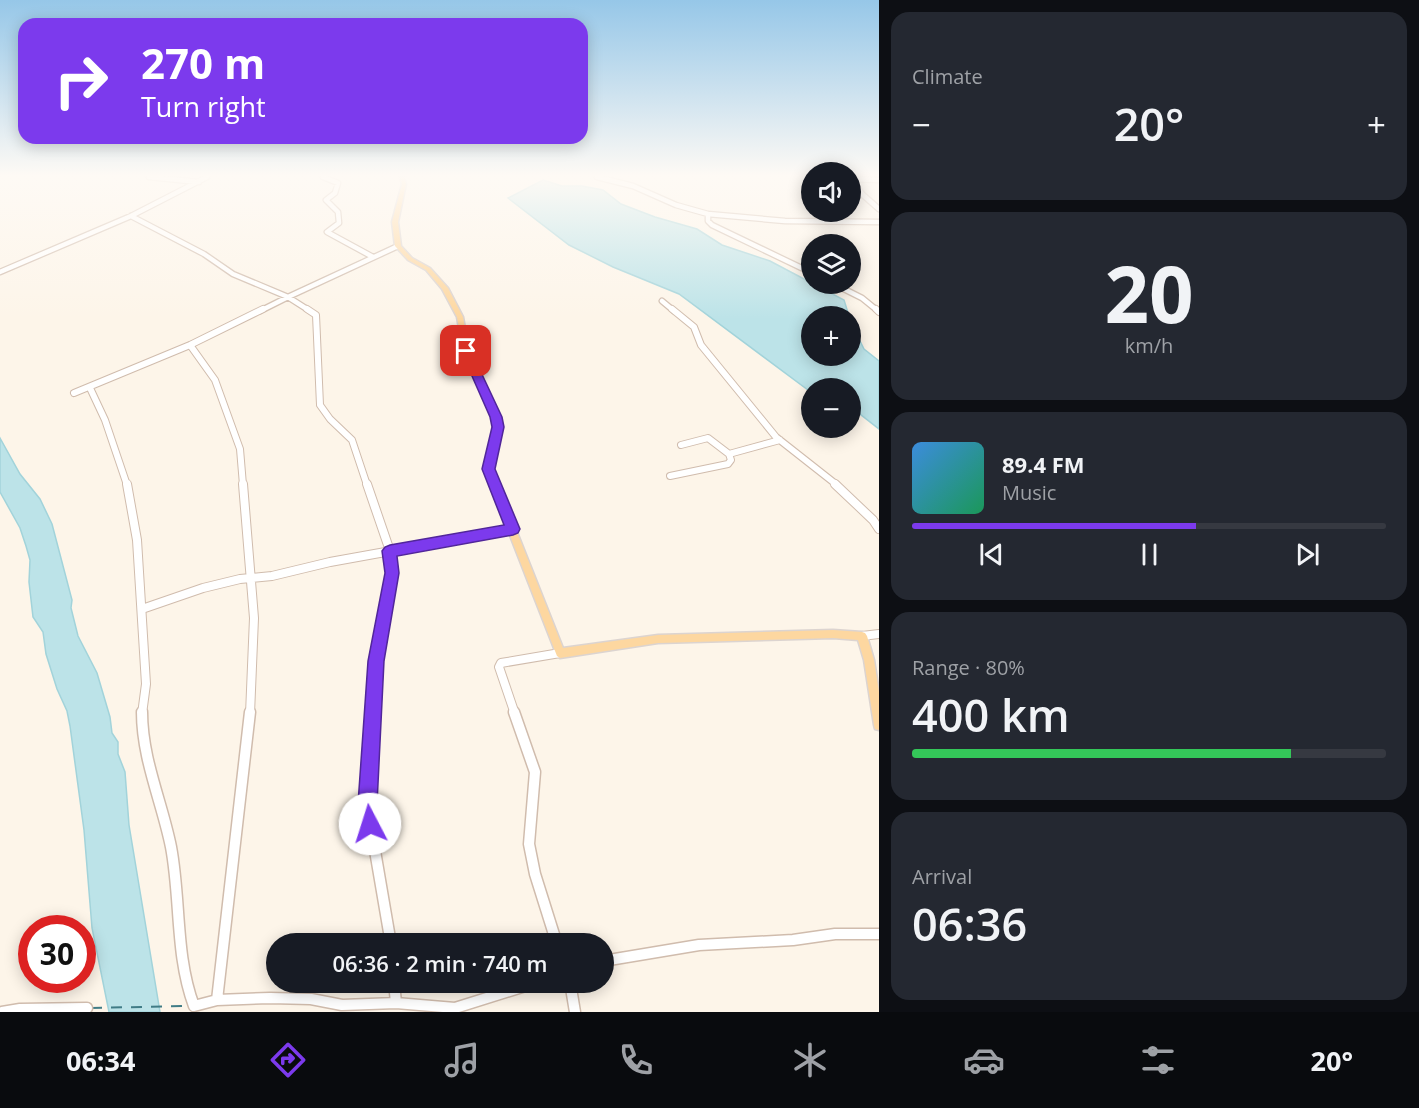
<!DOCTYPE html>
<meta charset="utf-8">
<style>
:root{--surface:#171b24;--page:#242831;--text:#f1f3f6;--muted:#9ea1a6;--line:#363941;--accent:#7c3aed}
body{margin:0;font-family:"Open Sans",sans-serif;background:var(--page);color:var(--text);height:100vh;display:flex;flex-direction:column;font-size:22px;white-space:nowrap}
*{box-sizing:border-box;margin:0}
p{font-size:20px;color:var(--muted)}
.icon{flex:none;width:33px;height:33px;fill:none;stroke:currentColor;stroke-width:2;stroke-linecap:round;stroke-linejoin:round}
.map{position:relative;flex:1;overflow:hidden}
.panel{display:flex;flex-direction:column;gap:12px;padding:12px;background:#0d0f14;width:540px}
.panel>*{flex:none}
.guide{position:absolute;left:18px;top:18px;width:570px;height:126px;border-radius:18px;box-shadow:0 3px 15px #0003;background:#7c3aed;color:#fff;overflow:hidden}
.controls{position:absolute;left:801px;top:162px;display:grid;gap:12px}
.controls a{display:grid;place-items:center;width:60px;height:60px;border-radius:50%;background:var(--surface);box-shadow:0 3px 15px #0003;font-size:30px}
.speed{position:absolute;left:18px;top:915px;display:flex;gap:12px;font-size:30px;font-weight:700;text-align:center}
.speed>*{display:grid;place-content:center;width:78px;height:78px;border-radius:50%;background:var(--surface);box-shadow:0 3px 15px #0003;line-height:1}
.speed .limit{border:9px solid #d22;background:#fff;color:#111}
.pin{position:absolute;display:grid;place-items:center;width:51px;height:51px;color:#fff;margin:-26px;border-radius:12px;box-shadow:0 3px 9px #0006}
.me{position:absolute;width:66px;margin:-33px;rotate:355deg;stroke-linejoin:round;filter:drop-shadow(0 0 4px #0008)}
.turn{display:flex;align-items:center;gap:21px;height:126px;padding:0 24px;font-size:27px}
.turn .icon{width:78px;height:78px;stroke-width:2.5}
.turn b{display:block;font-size:42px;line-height:51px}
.big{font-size:45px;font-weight:600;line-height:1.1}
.panel .card{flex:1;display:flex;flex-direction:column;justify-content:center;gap:9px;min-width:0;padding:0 21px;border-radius:18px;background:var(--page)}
.panel .dial{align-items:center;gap:0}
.dial b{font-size:78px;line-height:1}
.song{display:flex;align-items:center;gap:18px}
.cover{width:72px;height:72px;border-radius:9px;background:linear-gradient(135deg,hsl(210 70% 55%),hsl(150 70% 35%))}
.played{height:6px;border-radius:3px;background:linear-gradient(90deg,var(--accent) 60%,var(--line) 60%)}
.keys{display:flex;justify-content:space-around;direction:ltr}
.heat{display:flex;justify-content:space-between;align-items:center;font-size:33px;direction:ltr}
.charge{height:9px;border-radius:4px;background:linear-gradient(90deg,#34c759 80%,var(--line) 0)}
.trip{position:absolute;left:266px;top:933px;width:348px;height:60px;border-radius:30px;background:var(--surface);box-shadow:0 3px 15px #0003;font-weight:600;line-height:60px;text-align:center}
.tab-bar{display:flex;height:96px;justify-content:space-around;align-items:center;background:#090b0e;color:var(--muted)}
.tab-bar .icon{width:42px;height:42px}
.tab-bar .selected{color:var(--accent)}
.tab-bar b{font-size:27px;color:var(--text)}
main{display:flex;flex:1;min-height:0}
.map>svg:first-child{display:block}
</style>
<main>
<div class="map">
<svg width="879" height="1012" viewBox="0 0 879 1012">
<rect width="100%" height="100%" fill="#fdf5e9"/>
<!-- water -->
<path fill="#bce3e8" stroke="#a2d3da" stroke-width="1.5" d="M 543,180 L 562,186 L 582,186 L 603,190 L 621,204 L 655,217 L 697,229 L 722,245 L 770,261 L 844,300 L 849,316 L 812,316 L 812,356 L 850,356 L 851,323 L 864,349 L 879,361 L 879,429 L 851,407 L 850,388 L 808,390 L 679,294 L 613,267 L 569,245 L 508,198 Z
M 0,438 L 20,474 L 40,499 L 52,524 L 72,600 L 71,608 L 78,636 L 97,673 L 110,717 L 112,733 L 118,742 L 118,754 L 125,772 L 129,825 L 160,1012 L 109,1012 L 92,928 L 84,830 L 70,726 L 67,711 L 57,689 L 46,654 L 43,632 L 33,617 L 29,582 L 30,560 L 26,546 L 20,528 L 0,492 Z"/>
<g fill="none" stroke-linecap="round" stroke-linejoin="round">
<!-- ferry -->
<path stroke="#407c86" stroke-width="2" stroke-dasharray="11 9" stroke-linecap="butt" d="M 91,1008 L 188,1006"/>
<!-- minor-far3 casing -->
<g stroke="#d0bcad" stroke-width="7">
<path id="minor-far3" d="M 149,177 L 199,182
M 323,177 L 338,183 L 335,193 L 326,200 L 338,212 L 339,223 L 327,232 L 373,257
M 597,177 L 633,186 L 676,205 L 708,214 L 785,221 L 879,222
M 851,179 L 863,195 L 879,209
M 851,179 L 879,180
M 708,214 L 708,221 L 712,225 L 812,273
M 131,216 L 204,254 L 233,274 L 288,297 L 398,246
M 0,272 L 131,216 L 207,177
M 834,284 L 862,298 L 878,311
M 662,301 L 674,311
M 260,311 L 288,297 L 310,311"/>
</g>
<!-- minor-far2 casing -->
<g stroke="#d0bcad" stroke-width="8">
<path id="minor-far2" d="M 307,309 L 316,315 L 320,405 L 330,419 L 352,440 L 367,485
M 672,309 L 694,327 L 701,345 L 776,437 L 837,485
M 876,309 L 879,312
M 190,345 L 215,380 L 240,449 L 243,485
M 90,388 L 105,420 L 127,485
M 74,393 L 190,345 L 263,309
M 681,445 L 708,438 L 729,454 L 780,440
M 670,476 L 728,464 L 731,460 L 729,454"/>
</g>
<!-- minor-far1 casing -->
<g stroke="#d0bcad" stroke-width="10">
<path id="minor-far1" d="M 127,484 L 137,540 L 146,684 L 142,714
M 243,484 L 254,618 L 250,714
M 367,484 L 390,551 L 392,573 L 376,661 L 373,714
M 835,484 L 873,520 L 879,529
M 142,609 L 203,588 L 240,579 L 272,576 L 330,562 L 513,529
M 862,636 L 879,634
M 515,714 L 499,667 L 501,663 L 560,653"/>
</g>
<!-- minor casing -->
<g stroke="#d0bcad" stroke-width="13">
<path id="minor" d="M 142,712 C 142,759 162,802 171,847 C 181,900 175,955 194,1006 L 217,1000 L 270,998 L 311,999 L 342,1005 L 396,1003 L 455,1008 L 538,982
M 373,712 L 367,804 L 391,944
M 514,712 L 535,772 L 529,844 L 535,874 L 557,944
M 603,961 L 699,945 L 793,940 L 835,934 L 879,934
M 394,982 L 396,1003
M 570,982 L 575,1012
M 217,1000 L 250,712
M 2,1012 L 20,1009 L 87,1008"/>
</g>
<!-- major casing -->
<g stroke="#dcd4d0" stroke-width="3">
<path id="major" d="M 400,177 L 404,177 L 406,184 L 398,222 L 401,246 L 412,258 L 430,268 L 448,288 L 463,317 L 469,351 L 500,417 L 502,427 L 492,469 L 563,648 L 658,635 L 833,630 L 862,632 L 865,633 L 867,636 L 874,660 L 879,692 L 879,730 L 875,729 L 874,725 L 864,660 L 858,640 L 833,638 L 658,643 L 560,658 L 557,656 L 484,469 L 494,427 L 492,417 L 463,351 L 457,317 L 442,289 L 426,270 L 408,260 L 395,246 L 392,222 L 402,184 Z"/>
</g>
<!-- minor-far3 -->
<use href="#minor-far3" stroke="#fff" stroke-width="4.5"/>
<!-- minor-far2 -->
<use href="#minor-far2" stroke="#fff" stroke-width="6"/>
<!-- minor-far1 -->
<use href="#minor-far1" stroke="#fff" stroke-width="8"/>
<!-- minor -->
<use href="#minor" stroke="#fff" stroke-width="10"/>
<!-- major -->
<use href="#major" fill="#fdd7a0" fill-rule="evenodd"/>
</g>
<!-- sky -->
<linearGradient id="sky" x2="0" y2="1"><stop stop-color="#96c7e8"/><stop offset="0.55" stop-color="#fefaf5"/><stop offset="1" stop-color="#fefaf5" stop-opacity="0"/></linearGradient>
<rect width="879" height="319" fill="url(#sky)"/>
<!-- route -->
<path fill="#7c3aed" stroke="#51269a" stroke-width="1.5" d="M 466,348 L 471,351 L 502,417 L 504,427 L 495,469 L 520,529 L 518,533 L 513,535 L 397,556 L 399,573 L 384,661 L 377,804 L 380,824 L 377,830 L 370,833 L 364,830 L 358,804 L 368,661 L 385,573 L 382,551 L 385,547 L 390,545 L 504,525 L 482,469 L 492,427 L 490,417 L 461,351 Z"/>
</svg>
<div class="controls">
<a><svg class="icon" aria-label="sound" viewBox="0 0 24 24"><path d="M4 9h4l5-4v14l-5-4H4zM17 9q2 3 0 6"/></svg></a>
<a><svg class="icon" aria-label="layers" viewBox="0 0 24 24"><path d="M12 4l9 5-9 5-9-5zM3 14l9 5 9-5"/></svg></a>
<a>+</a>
<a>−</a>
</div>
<div class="speed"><div class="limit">30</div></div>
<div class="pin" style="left:466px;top:351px;background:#d93025"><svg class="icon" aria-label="arrive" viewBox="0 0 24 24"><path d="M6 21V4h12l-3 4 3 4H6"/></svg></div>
<svg class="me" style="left:370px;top:824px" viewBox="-20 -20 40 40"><circle r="19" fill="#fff"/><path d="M0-13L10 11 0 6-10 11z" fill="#7c3aed"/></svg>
<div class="trip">06:36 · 2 min · 740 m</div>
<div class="guide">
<div class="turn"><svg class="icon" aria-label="right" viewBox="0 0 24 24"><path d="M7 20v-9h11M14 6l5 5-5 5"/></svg><div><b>270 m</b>Turn right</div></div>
</div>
</div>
<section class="panel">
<div class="card"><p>Climate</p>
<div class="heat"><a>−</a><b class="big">20°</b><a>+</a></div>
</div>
<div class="card dial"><b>20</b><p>km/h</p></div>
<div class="card">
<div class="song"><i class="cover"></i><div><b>89.4 FM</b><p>Music</p></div></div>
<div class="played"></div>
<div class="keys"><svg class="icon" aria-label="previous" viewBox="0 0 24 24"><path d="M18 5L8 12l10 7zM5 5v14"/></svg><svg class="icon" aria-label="pause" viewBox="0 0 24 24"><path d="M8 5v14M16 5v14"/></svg><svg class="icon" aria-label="next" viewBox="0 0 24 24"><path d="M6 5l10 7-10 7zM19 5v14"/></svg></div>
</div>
<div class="card"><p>Range · 80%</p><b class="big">400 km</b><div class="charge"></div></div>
<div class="card"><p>Arrival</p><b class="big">06:36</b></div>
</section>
</main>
<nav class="tab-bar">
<b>06:34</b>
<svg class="icon selected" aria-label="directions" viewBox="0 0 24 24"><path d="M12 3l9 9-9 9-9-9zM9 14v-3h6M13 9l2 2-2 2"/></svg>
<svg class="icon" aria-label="music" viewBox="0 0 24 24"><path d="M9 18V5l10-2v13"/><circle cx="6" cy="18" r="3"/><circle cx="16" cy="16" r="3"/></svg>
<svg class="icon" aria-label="phone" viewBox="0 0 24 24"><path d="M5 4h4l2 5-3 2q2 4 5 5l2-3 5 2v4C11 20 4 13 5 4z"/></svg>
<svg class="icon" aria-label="climate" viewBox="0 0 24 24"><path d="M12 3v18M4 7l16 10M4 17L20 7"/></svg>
<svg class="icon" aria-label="car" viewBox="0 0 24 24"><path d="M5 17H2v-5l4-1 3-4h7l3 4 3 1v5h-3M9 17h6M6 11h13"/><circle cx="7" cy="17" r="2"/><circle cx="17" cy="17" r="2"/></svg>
<svg class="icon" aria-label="filters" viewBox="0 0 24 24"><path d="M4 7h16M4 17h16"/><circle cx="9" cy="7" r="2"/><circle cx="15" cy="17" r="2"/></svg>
<b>20°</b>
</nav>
